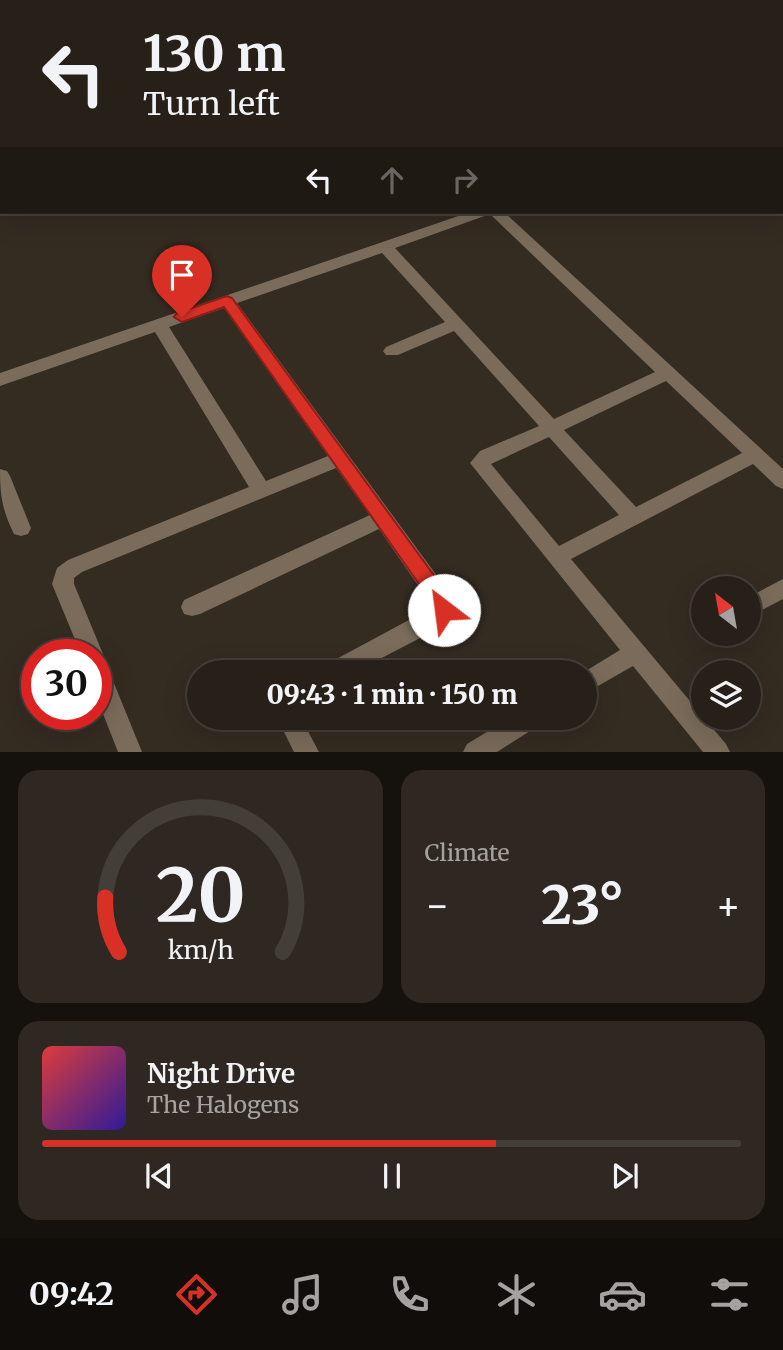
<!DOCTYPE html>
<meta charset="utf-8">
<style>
:root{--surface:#272019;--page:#2f2822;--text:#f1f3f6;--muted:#a4a3a2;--line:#433e38;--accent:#d93025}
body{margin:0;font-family:Merriweather,serif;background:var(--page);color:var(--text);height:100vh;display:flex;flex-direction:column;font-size:26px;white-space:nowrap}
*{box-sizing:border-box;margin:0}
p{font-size:23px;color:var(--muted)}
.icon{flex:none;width:38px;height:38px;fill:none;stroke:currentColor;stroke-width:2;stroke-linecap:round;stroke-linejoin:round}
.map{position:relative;height:752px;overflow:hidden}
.panel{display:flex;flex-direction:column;gap:18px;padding:18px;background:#15120e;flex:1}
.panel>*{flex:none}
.banner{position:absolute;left:0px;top:0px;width:784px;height:214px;box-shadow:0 7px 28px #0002,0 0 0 2px var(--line);background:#272019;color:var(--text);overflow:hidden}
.needle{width:46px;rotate:329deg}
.tools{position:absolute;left:691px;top:576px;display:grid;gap:14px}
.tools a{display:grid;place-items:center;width:70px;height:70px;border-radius:50%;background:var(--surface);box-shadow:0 7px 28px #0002,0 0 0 2px var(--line);font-size:35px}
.speed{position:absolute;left:21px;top:639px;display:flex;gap:14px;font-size:35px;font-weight:700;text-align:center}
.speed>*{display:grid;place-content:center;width:91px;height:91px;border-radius:50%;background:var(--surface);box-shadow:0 7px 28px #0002,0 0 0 2px var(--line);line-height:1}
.speed .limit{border:10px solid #d22;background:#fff;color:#111}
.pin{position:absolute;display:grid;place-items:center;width:60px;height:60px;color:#fff;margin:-72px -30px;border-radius:50% 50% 50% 0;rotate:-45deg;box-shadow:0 0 7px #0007}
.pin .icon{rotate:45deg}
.me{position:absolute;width:77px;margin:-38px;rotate:330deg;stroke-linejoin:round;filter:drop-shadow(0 0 5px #0008)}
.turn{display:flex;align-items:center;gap:24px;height:147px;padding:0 28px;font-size:32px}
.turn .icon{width:91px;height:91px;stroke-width:2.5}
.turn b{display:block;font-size:49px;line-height:60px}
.lanes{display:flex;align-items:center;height:66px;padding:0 28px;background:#0003;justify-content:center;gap:35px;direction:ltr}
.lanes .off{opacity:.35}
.big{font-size:52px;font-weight:800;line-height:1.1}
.panel .tile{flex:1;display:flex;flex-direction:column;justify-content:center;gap:10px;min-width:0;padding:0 24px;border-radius:21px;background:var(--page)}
.panel .dial{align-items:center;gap:0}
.dial svg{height:182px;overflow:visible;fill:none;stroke:var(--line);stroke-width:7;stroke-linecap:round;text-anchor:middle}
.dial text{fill:var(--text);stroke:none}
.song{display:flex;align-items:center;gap:21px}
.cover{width:84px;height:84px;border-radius:10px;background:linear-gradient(135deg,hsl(0 70% 55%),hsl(250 70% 35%))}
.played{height:7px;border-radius:4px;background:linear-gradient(90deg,var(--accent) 65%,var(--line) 65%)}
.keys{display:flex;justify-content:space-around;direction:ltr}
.heat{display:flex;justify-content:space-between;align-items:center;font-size:38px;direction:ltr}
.panel .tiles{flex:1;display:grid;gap:18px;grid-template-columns:1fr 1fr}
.tile:last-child{grid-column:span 2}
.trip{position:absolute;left:187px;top:660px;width:410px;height:70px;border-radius:35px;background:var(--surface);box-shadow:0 7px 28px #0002,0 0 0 2px var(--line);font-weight:800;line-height:70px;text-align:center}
.tab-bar{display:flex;height:112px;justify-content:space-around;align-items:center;background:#100d0a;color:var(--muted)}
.tab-bar .icon{width:49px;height:49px}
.tab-bar .selected{color:var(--accent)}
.tab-bar b{font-size:32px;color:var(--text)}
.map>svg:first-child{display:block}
</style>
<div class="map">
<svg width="783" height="752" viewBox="0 0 783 752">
<rect width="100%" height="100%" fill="#342b21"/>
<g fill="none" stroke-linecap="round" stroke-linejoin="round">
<!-- minor -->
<path fill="#7a6b5a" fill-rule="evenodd" d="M 159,0 L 171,0 L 172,2 L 161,2 Z
M 300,0 L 312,0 L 313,2 L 302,2 Z
M 627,0 L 639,0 L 640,2 L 629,2 Z
M 783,105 L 783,114 L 782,114 L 782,105 Z
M 470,212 L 504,212 L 783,469 L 783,489 L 776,486 L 753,464 L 571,559 L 726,744 L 730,752 L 703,752 L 633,666 L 584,694 L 584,672 L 620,650 L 470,463 L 480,451 L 539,426 L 454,331 L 398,355 L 386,355 L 383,351 L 386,347 L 445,322 L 382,253 L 237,303 L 451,595 L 455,610 L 445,625 L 355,672 L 327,672 L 329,663 L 433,607 L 379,529 L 200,614 L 192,616 L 184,614 L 181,607 L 184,600 L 370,515 L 336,468 L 82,572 L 74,578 L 74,584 L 103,654 L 101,658 L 107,666 L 142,752 L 118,752 L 96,696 L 96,654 L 81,654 L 52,584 L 57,568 L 68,560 L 249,487 L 155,332 L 0,386 L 0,373 ZM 490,214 L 491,215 L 655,372 L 554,419 L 395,248 ZM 224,308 L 328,456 L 266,481 L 169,327 ZM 666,381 L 742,453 L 636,507 L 564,430 ZM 549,437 L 619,515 L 559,546 L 491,464 Z
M 0,469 L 7,471 L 10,476 L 31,528 L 28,534 L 21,536 L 14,534 C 2,510 0,495 0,469 Z
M 783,579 L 783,599 L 749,617 L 749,597 Z
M 277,718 L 301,718 L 319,752 L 294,752 Z
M 510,718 L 542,718 L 538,726 L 497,752 L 463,752 L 467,744 Z"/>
<!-- highway -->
<path fill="#e6c097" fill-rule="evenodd" d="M 0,0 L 9,0 L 2,4 Z
M 24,0 L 44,0 L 22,2 Z
M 501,0 L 516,0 L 518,2 L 503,2 Z
M 521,0 L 536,0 L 538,2 L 523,2 Z
M 782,122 L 783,122 L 783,132 L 782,132 Z"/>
</g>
<!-- shaded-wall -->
<path fill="#4b3419" d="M 118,0 L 151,0 L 145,2 L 113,2 Z"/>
<!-- building -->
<path fill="#6b4a24" stroke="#4b3419" stroke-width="2" d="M 91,0 L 118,0 L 113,2 L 93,2 Z"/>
<!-- route -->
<path fill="#d93025" stroke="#8d1f18" stroke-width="2" d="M 227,296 L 232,298 L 449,596 L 454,610 L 451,616 L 444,619 L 437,616 L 433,604 L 224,307 L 182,322 L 174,317 L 177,313 Z"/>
</svg>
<div class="tools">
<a><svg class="needle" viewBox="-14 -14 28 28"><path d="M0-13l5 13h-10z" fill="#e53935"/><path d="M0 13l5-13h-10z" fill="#a4a3a2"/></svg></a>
<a><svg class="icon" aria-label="layers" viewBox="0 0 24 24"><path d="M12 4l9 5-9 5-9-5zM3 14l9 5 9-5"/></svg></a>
</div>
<div class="speed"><div class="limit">30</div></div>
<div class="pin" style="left:182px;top:317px;background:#d93025"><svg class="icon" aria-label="arrive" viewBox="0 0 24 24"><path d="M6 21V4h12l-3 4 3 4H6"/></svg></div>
<svg class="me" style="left:444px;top:610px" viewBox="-20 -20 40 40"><circle r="19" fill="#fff"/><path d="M0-13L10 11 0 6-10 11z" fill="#d93025"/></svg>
<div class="trip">09:43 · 1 min · 150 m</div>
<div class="banner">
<div class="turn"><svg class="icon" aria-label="left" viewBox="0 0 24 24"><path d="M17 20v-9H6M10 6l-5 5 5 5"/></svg><div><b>130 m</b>Turn left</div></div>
<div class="lanes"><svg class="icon" aria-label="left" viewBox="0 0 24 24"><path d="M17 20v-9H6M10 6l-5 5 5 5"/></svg><svg class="icon off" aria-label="ahead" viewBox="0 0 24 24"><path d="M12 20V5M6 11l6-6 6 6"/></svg><svg class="icon off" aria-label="right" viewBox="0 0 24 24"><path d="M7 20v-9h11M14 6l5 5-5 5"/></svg></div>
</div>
</div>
<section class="panel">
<div class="tiles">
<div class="tile dial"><svg viewBox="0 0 100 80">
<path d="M14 69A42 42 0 1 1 86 69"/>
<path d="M14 69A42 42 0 0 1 8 45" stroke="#d93025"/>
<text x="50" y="56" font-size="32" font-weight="700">20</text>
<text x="50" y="72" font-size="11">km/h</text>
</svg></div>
<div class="tile"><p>Climate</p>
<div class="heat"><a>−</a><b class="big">23°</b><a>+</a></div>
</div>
<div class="tile">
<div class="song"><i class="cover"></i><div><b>Night Drive</b><p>The Halogens</p></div></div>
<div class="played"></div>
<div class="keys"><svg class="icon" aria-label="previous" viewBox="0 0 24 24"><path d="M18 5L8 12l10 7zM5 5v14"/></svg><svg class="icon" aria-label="pause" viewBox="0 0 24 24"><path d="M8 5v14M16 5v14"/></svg><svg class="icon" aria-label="next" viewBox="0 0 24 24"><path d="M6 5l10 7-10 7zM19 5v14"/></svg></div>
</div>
</div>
</section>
<nav class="tab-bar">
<b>09:42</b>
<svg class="icon selected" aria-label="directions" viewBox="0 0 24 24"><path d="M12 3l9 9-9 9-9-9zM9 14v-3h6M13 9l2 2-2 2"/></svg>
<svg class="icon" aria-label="music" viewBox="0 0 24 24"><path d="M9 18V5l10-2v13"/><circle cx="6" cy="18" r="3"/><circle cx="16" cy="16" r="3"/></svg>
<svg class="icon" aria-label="phone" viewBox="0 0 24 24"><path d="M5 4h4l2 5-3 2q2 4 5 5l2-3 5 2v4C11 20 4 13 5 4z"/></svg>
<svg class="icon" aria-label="climate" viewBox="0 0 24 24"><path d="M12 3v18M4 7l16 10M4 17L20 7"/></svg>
<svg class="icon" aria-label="car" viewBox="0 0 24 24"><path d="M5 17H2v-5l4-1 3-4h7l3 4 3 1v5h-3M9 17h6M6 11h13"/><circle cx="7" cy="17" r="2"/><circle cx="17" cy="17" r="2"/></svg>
<svg class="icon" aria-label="filters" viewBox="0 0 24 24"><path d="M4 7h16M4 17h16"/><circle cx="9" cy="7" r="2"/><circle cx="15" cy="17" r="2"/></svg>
</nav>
